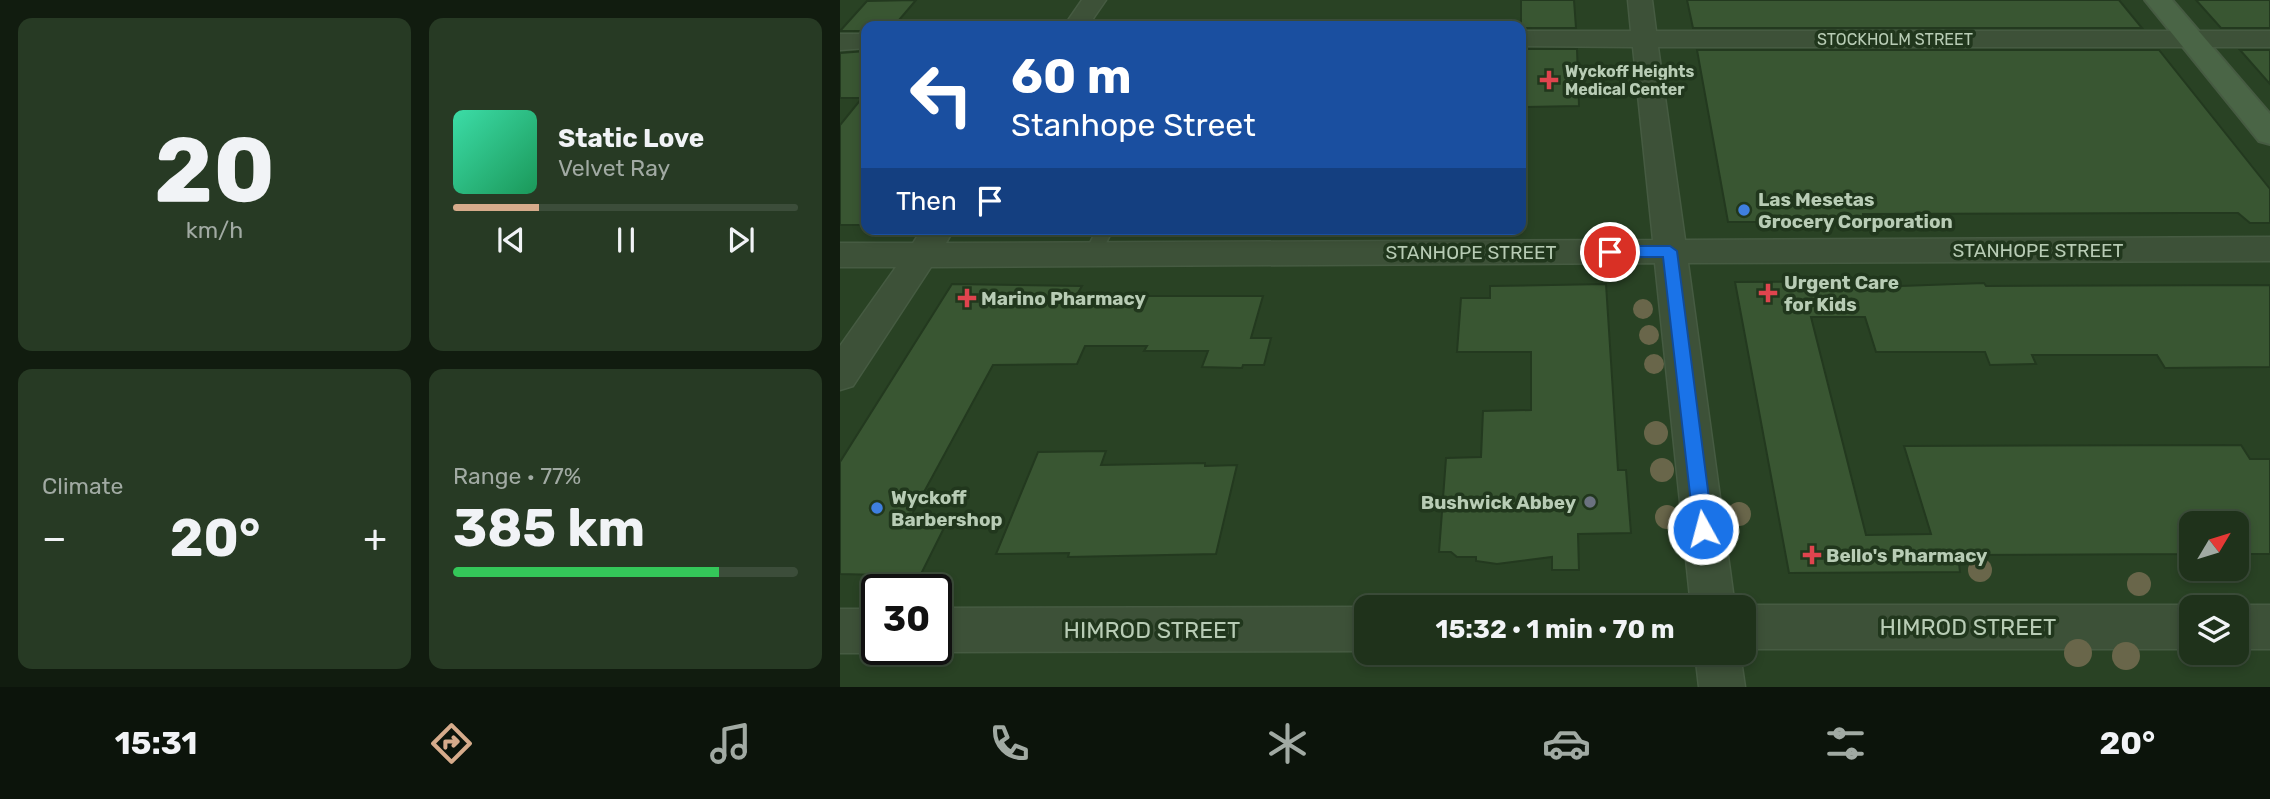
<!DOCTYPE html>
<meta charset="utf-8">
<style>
:root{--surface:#1f321b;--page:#273a24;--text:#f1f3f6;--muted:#a1aaa3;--line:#3c4d3a;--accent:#d6ab8b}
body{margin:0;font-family:Rubik,sans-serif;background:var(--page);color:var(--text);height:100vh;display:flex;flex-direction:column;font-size:26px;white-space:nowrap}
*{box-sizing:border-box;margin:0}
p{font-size:23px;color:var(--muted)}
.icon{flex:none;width:38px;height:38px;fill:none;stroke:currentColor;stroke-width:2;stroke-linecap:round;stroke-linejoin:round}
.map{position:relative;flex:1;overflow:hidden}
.drawer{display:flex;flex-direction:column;gap:18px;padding:18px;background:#111c0f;width:840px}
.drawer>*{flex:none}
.banner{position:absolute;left:21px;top:21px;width:665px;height:214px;border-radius:14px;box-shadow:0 4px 10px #0003,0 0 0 2px var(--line);background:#1a4fa0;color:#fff;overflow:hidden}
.needle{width:46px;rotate:52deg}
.buttons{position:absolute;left:1339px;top:511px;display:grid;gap:14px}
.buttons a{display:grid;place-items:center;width:70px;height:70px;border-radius:14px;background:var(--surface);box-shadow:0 4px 10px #0003,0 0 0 2px var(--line);font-size:35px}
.speed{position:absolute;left:21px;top:574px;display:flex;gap:14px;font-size:35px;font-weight:700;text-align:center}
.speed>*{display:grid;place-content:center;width:91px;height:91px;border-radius:50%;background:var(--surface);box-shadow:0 4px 10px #0003,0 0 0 2px var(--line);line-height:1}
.speed .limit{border:4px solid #111;border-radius:10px;background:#fff;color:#111}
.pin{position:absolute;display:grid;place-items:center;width:60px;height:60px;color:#fff;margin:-30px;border:4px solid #fff;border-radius:50%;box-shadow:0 2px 7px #0007}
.me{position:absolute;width:77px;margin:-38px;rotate:353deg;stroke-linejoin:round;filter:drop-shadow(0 0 5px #0008)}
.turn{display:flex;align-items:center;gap:24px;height:147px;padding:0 35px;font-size:32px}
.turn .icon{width:91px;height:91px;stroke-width:2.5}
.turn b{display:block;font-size:49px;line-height:60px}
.then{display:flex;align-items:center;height:66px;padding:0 35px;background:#0003;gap:14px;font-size:26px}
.big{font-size:52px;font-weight:700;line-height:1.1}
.drawer .card{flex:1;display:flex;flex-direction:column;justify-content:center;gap:10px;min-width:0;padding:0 24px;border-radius:14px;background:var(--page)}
.drawer .dial{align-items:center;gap:0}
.dial b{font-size:91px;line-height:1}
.song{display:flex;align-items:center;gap:21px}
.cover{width:84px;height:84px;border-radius:10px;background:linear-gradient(135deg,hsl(160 70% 55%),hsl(150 70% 35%))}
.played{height:7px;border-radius:4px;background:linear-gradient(90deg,var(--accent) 25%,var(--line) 25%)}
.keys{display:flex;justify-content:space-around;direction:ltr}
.heat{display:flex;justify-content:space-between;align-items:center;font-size:38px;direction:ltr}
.charge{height:10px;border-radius:5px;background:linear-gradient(90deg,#34c759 77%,var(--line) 0)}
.drawer .tiles{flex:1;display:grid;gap:18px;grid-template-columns:repeat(2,1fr)}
.trip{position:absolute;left:514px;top:595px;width:402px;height:70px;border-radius:14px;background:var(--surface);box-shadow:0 4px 10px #0003,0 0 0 2px var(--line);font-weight:700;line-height:70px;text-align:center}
.dock{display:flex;height:112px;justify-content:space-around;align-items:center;background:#0c140b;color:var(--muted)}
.dock .icon{width:49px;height:49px}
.dock .selected{color:var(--accent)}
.dock b{font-size:32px;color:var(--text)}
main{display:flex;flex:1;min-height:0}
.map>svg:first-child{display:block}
</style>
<main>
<section class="drawer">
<div class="tiles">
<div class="card dial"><b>20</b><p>km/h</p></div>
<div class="card">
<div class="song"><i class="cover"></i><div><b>Static Love</b><p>Velvet Ray</p></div></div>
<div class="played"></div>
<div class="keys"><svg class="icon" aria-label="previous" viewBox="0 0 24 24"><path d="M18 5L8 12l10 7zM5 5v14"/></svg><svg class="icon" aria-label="pause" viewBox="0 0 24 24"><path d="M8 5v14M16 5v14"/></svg><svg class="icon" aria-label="next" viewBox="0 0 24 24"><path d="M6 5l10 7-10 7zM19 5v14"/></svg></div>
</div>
<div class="card"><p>Climate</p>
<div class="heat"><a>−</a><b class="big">20°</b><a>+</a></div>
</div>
<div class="card"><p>Range · 77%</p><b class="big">385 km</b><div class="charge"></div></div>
</div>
</section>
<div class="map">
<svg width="1430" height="687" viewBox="0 0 1430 687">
<rect width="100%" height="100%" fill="#294224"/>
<!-- building -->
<path fill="#395632" stroke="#23391f" stroke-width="2" d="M 76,0 L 54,26 L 26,26 L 26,31 L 0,31 L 27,1 Z
M 681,0 L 734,0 L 736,28 L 681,28 Z
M 847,0 L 1279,0 L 1302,28 L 853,28 Z
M 1356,0 L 1430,0 L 1430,28 L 1381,28 Z
M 681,49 L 737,49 L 739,106 L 686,107 L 687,94 L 681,94 Z
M 857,50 L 1319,50 L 1430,189 L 1430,223 L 1410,223 L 1398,213 L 1346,213 L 1023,214 L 1022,222 L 888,222 Z
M 1400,50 L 1430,50 L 1430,84 Z
M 26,51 L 26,225 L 0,225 L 0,125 L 22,98 L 0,98 L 0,53 Z
M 1027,281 L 1033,287 L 1144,283 L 1146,286 L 1430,285 L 1430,367 L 1325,368 L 1317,355 L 1192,355 L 1196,364 L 1150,365 L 1145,352 L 1036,352 L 1025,317 L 971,317 L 1026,535 L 1091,534 L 1064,446 L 1401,445 L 1410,459 L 1430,459 L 1430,554 L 1396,554 L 1396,523 L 1351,523 L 1351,554 L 1118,555 L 1120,572 L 949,573 L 895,282 Z
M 112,284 L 242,286 L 236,296 L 423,296 L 411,338 L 431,338 L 424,365 L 403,365 L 402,368 L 362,367 L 368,351 L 304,351 L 307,346 L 245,346 L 237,364 L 153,365 L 65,527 L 104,528 L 80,576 L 0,574 L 0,462 Z
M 766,284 L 778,470 L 786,470 L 791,533 L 738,534 L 739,570 L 712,570 L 712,557 L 657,564 L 636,561 L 636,557 L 617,557 L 611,552 L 599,552 L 606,458 L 641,457 L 643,411 L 691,410 L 691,352 L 617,352 L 621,298 L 650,298 L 650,286 Z
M 266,451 L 261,465 L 365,463 L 365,466 L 397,465 L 376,554 L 228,557 L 229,553 L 156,554 L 198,452 Z"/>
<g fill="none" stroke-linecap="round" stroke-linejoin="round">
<!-- lane casing -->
<g stroke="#465b42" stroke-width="3">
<path id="lane" d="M 257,229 L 273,229 L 259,257 L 253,259 L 245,253 Z"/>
</g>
<!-- street casing -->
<g stroke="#465b42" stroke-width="3">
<path id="street" d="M 242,0 L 266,0 L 248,26 L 224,26 Z
M 788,0 L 812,0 L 816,31 L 1430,31 L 1430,47 L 818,47 L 845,240 L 1430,237 L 1430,261 L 848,263 L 895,607 L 851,607 L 815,263 L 91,267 L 13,386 L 0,390 L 0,346 L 56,267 L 0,267 L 0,243 L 73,243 L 82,229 L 114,229 L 106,243 L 813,240 L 793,47 L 681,46 L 681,31 L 791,31 Z
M 0,34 L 26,34 L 26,48 L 0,50 Z
M 905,605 L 1351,605 L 1357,607 L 1351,607 L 1351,649 L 905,649 L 905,607 L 899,607 Z
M 1396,605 L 1430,605 L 1430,649 L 1396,649 L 1396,607 L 1390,607 Z
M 527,607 L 527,651 L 96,652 L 89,649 L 96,649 L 96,608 Z
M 0,609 L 37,609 L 37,649 L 47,649 L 37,653 L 0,653 Z
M 855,653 L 900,653 L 905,687 L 859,687 Z"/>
</g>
<!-- secondary casing -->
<g stroke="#465b42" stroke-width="4">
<path id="secondary" d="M 1305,0 L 1332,0 L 1430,114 L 1430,144 L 1419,141 Z"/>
</g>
<!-- lane -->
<use href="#lane" fill="#3d5138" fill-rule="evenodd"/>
<!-- street -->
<use href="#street" fill="#3d5138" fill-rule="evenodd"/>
<!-- secondary -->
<use href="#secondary" fill="#4a6546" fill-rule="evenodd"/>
</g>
<!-- trees -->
<g fill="#69664a">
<circle cx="803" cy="309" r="10"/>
<circle cx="809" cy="335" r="10"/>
<circle cx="814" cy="364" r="10"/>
<circle cx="816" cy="433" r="12"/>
<circle cx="822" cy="470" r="12"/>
<circle cx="899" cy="514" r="12"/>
<circle cx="827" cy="517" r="12"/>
<circle cx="1140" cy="570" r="12"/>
<circle cx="1299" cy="584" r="12"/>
<circle cx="1238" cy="653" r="14"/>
<circle cx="1286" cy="656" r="14"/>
</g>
<!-- route -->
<path fill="#1a73e8" stroke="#114b97" stroke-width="2" d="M 770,246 L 830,246 L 837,251 L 873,529 L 870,535 L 863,538 L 857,535 L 854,529 L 823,257 L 770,257 L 762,252 Z"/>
<!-- markers -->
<g fill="#e0444e" stroke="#21371d" stroke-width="2.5">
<path d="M705.5 69.5h7v7h7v7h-7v7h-7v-7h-7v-7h7z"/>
<path d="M924.5 282.5h7v7h7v7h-7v7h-7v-7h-7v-7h7z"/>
<path d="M123.5 287.5h7v7h7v7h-7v7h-7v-7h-7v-7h7z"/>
<path d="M968.5 544.5h7v7h7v7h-7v7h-7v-7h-7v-7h7z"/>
</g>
<g fill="#3f7fe0" stroke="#21371d" stroke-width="2.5">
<circle cx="904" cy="210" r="7"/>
<circle cx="37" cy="508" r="7"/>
</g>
<circle fill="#6b7280" stroke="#21371d" stroke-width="2.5" cx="750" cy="502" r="7"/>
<g text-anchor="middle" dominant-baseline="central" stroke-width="7" stroke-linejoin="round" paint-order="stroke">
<!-- far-street labels -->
<g font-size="16" fill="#b8ccb5" stroke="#21371d">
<text x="1055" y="39">STOCKHOLM STREET</text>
</g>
<!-- far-poi labels -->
<g font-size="16" font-weight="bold" fill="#b8ccb5" stroke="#21371d" text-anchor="start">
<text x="725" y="71">Wyckoff Heights<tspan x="725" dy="18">Medical Center</tspan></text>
</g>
<!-- poi labels -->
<g font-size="19" font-weight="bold" fill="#b8ccb5" stroke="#21371d" text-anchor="start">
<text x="918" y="199">Las Mesetas<tspan x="918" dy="22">Grocery Corporation</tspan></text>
<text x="944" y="282">Urgent Care<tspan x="944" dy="22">for Kids</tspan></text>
<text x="141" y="298">Marino Pharmacy</text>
<text x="51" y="497">Wyckoff<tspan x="51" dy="22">Barbershop</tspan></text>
<text x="736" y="502" text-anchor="end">Bushwick Abbey</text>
<text x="986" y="555">Bello's Pharmacy</text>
</g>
<!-- street labels -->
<g font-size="19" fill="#b8ccb5" stroke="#21371d">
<text x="1198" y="250">STANHOPE STREET</text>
<text x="631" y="252">STANHOPE STREET</text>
</g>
<!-- near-street labels -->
<g font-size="23" fill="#b8ccb5" stroke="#21371d">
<text x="1128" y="627">HIMROD STREET</text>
<text x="312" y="630">HIMROD STREET</text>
</g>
</g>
</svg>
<div class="buttons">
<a><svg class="needle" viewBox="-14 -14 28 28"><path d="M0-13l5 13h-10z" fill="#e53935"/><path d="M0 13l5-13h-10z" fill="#a1aaa3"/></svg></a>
<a><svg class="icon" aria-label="layers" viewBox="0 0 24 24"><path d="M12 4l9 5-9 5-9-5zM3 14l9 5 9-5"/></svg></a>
</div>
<div class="speed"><div class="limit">30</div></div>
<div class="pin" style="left:770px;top:252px;background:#d93025"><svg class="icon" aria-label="arrive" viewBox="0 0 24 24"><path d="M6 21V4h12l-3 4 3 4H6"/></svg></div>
<svg class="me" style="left:863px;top:529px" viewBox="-20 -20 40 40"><circle r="17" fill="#1a73e8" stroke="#fff" stroke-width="3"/><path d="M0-11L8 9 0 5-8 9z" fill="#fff"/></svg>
<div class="trip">15:32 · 1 min · 70 m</div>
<div class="banner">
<div class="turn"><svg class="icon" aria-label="left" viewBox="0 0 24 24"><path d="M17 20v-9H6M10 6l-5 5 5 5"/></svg><div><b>60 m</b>Stanhope Street</div></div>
<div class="then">Then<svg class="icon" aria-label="arrive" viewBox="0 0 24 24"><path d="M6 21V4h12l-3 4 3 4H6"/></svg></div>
</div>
</div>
</main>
<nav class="dock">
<b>15:31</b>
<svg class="icon selected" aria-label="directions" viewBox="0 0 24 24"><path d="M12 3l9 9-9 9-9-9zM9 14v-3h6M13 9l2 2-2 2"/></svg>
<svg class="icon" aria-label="music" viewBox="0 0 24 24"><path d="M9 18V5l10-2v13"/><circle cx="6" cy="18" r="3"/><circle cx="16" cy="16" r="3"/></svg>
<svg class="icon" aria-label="phone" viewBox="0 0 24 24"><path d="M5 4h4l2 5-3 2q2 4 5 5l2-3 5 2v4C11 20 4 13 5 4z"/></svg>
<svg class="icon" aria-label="climate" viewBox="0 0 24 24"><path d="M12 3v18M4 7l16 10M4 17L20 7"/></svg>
<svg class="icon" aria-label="car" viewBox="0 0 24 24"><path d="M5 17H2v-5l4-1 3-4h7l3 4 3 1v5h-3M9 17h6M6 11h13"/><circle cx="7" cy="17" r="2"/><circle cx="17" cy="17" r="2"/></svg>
<svg class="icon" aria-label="filters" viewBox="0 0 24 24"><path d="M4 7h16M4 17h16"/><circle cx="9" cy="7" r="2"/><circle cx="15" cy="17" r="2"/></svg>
<b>20°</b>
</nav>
